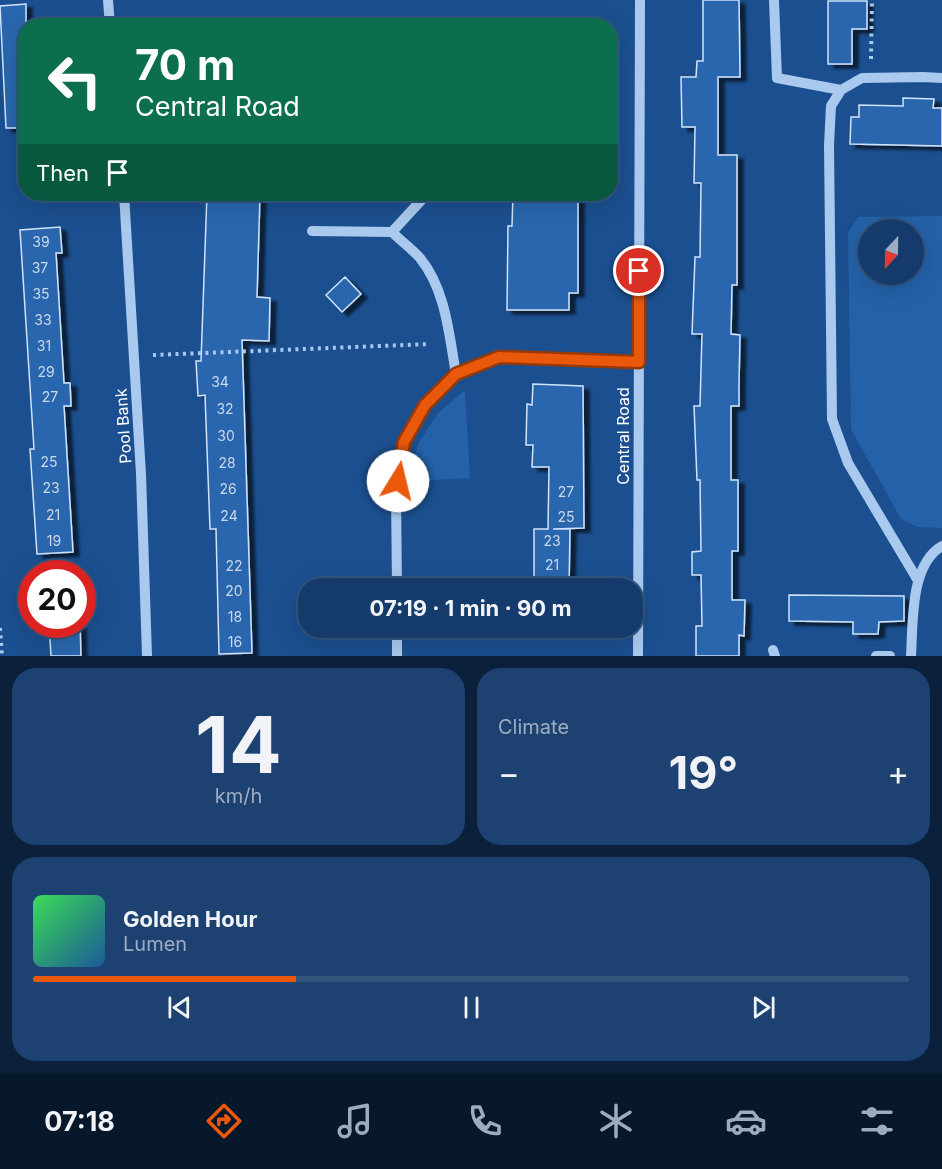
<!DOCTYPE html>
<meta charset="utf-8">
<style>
:root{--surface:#143b6b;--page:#1d4271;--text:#f1f3f6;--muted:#9dadc1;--line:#33557e;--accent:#ea580c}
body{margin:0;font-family:Inter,sans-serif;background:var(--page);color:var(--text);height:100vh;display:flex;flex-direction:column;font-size:22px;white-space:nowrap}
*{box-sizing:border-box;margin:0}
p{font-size:20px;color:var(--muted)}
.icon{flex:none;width:33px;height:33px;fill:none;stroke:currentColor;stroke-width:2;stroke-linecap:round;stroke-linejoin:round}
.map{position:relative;height:656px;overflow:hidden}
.side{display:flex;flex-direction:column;gap:12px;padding:12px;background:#0b203b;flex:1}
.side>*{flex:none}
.guide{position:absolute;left:18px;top:18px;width:600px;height:183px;border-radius:24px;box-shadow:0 6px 24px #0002,0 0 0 2px var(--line);background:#0b6e4f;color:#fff;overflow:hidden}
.needle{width:39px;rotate:202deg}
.buttons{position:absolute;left:858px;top:219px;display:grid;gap:12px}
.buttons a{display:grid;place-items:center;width:66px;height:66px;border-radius:50%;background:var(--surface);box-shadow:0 6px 24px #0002,0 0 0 2px var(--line);font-size:30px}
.speed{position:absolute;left:18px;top:560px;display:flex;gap:12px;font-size:30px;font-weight:700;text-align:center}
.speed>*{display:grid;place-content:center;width:78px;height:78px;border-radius:50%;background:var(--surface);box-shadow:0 6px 24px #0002,0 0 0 2px var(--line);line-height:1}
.speed .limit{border:9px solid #d22;background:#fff;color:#111}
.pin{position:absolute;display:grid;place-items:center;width:51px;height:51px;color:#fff;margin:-26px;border:3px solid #fff;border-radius:50%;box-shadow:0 2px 6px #0007}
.me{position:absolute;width:66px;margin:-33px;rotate:9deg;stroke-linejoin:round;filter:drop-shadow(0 0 4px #0008)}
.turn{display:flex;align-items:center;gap:21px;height:126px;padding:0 18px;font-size:27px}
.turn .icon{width:78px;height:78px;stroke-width:2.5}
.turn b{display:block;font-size:42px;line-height:51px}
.then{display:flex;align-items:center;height:57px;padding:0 18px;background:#0003;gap:12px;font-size:22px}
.big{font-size:45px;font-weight:700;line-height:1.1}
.side .tile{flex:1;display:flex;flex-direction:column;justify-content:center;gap:9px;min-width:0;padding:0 21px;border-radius:24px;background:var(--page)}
.side .dial{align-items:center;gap:0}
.dial b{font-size:78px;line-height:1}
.song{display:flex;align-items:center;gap:18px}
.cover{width:72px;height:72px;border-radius:9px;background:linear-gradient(135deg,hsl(130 70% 55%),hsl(210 70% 35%))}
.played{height:6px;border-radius:3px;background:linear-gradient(90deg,var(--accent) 30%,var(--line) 30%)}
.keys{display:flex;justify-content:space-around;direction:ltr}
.heat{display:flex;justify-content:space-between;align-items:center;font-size:33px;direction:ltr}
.side .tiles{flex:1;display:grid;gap:12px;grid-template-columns:1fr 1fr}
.tile:last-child{grid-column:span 2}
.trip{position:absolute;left:298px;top:578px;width:345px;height:60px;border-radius:24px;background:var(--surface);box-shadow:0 6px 24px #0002,0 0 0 2px var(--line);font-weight:700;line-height:60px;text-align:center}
.menu{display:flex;height:96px;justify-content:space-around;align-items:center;background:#08182b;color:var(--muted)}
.menu .icon{width:42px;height:42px}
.menu .current{color:var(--accent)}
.menu b{font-size:27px;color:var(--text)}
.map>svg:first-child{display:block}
</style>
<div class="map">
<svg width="942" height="656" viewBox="0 0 942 656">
<defs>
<filter id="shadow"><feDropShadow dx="6" dy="4" stdDeviation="1.5" flood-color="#0009"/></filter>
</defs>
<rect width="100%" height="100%" fill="#1b4f8f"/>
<!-- green -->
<path fill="#2461a8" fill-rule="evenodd" d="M 942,216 L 942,528 L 918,527 L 901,519 L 851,429 L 848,233 L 858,217 ZM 868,230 L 914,230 L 914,274 L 868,274 Z
M 465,390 L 470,478 L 415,481 L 409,479 L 418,444 L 438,413 Z"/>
<!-- building -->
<path fill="#2a66ad" stroke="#cfe3fa" stroke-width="1.5" filter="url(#shadow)" d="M 703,0 L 739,0 L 740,77 L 718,77 L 718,155 L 737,155 L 737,285 L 732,285 L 731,334 L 740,335 L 739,382 L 739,406 L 731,406 L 731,480 L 738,480 L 738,551 L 732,551 L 732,600 L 745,600 L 744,636 L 739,635 L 739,656 L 696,656 L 696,626 L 702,626 L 701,575 L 692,575 L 692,552 L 701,551 L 700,480 L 697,480 L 694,406 L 700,406 L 702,334 L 692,334 L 695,257 L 700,257 L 701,183 L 694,183 L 695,127 L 682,127 L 681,77 L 696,77 L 697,61 L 703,61 Z
M 828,1 L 867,1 L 867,29 L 852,29 L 852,64 L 828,64 Z
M 26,4 L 26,128 L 6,128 L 0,6 Z
M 903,98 L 934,99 L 933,108 L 942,108 L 942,146 L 850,144 L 851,117 L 859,117 L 859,105 L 903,106 Z
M 207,194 L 260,194 L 257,297 L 270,298 L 269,341 L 242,340 L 252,653 L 219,654 L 216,529 L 210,529 L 205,395 L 198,396 L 196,361 L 201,361 Z
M 513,194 L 578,194 L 578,293 L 569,293 L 569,310 L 507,310 L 508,226 L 512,226 Z
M 60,227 L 62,253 L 56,253 L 64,383 L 70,383 L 71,406 L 64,406 L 73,552 L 37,554 L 30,449 L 34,449 L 20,230 Z
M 345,277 L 361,294 L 342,312 L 326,295 Z
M 533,384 L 583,386 L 584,528 L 553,529 L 570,529 L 569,588 L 534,588 L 534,529 L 548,529 L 549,467 L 532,467 L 533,445 L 526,445 L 527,404 L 532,405 Z
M 789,595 L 904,596 L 904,621 L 879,622 L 878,634 L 853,634 L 853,622 L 789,621 Z
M 49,624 L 80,624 L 81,656 L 51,656 Z"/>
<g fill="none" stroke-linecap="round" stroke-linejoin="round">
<!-- path -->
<path stroke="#a9c9ee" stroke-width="4" stroke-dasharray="3 4.5" stroke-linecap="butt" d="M 871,59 L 872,0
M 153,355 L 430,344
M 0,628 L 2,656"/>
<!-- minor -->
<path stroke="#a9c9ee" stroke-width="10" d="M 108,0 L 110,26
M 774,0 L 777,78 L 841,90
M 124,194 L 141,474 L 147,656
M 312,231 L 392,232 C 401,241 412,249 420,258 C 446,290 449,335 456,374
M 392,232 L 427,194
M 917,579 L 848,463 L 832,419 L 829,145 L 831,106 L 841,90 L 862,78 L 923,77 L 942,78
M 397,588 L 396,494 L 404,442 L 425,405 L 456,374 L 499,357 L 639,362
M 397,627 L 397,656
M 773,650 L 775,656
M 638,656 L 640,0
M 876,656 L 890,656
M 911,656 C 913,623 910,564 942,546"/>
</g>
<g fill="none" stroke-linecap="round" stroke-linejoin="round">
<!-- route casing -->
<g stroke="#983908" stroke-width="15">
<path id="route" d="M 398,481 L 404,442 L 425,405 L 456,374 L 499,357 L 639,362 L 639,271"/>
</g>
<!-- route -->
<use href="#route" stroke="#ea580c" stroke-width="10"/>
</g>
<g text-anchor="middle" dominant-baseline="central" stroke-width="6" stroke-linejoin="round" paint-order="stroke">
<!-- number labels -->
<g font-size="14" fill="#cad9ea">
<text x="41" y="241">39</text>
<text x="40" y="267">37</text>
<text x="41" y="293">35</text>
<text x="43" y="319">33</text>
<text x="44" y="345">31</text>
<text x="46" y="371">29</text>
<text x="220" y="381">34</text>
<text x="50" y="396">27</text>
<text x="225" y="408">32</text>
<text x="226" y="435">30</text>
<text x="49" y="461">25</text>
<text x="227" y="462">28</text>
<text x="51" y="487">23</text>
<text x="228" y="488">26</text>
<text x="566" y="491">27</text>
<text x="53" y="514">21</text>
<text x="229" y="515">24</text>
<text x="566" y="516">25</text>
<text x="54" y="540">19</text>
<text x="552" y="540">23</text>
<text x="552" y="564">21</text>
<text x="234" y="565">22</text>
<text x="234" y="590">20</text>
<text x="235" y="616">18</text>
<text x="235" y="641">16</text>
</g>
<!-- street labels -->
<g font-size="16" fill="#fff" stroke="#1b4f8f">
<text transform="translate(123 426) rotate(-94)">Pool Bank</text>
<text transform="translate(623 436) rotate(-90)">Central Road</text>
</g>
</g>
</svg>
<div class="buttons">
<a><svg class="needle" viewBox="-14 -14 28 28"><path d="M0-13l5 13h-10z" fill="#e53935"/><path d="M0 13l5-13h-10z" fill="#9dadc1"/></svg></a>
</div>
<div class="speed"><div class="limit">20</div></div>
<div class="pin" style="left:639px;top:271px;background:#d93025"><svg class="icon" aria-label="arrive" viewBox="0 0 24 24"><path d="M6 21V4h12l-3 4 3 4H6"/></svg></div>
<svg class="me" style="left:398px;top:481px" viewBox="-20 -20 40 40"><circle r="19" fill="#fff"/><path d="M0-13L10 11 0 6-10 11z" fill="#ea580c"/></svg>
<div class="trip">07:19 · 1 min · 90 m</div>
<div class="guide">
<div class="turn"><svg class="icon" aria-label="left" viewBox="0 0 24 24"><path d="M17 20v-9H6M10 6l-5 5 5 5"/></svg><div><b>70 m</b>Central Road</div></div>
<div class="then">Then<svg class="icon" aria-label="arrive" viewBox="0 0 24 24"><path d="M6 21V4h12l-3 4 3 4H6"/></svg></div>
</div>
</div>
<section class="side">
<div class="tiles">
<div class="tile dial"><b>14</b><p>km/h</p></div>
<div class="tile"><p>Climate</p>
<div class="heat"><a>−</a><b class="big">19°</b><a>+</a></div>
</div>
<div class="tile">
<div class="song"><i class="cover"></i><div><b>Golden Hour</b><p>Lumen</p></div></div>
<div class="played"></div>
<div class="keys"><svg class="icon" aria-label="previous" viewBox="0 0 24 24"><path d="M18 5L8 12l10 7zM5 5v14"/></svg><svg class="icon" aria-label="pause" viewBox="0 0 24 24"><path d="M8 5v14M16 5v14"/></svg><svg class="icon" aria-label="next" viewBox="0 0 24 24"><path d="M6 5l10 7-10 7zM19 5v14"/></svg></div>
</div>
</div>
</section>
<nav class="menu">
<b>07:18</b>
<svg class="icon current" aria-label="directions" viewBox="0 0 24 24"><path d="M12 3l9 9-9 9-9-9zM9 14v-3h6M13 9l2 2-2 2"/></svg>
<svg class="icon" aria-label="music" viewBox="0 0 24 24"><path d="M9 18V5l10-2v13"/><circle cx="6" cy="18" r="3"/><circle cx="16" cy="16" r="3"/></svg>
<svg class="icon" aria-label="phone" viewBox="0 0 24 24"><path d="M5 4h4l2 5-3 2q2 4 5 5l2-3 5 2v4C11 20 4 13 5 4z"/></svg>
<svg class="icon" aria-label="climate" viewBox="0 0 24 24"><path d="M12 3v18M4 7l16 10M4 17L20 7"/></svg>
<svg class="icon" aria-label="car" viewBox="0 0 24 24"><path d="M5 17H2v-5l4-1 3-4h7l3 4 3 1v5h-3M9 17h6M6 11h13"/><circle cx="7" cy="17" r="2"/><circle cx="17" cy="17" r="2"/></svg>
<svg class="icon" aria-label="filters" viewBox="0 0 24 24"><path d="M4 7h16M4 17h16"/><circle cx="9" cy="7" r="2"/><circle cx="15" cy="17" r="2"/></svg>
</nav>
